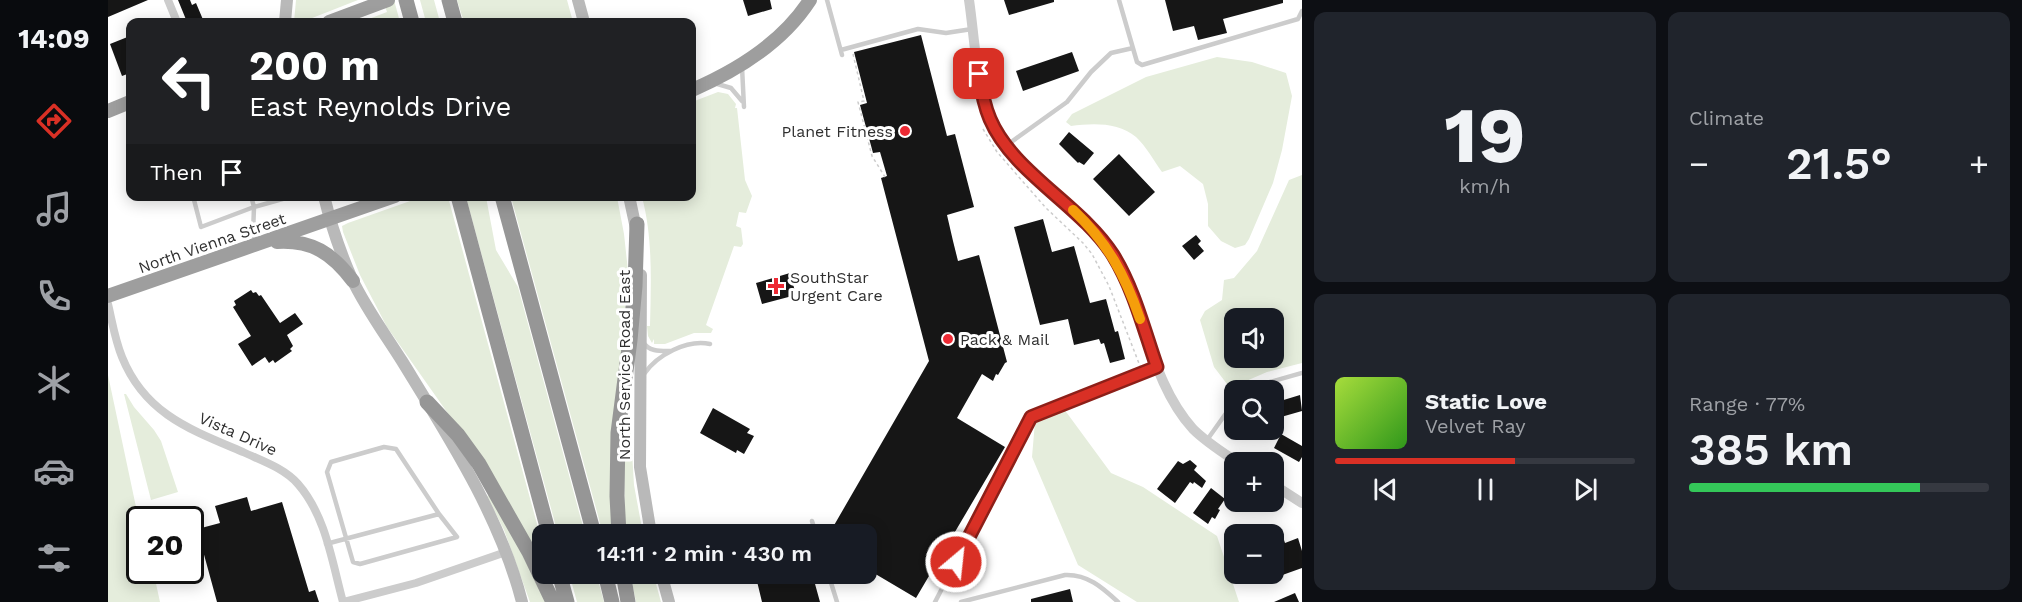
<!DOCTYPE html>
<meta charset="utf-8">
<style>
:root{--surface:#171b24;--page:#20242c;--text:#f1f3f6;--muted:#9ea1a6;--line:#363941;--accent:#d93025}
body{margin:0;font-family:"Work Sans",sans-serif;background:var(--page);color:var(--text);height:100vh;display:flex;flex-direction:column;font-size:22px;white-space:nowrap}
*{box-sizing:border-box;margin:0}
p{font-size:20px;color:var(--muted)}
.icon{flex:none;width:33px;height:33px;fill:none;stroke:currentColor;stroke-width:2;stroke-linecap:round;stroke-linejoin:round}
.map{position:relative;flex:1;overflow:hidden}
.details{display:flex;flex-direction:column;gap:12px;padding:12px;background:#0d0f14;width:720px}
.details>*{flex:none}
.top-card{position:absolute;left:18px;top:18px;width:570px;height:183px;border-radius:12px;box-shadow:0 3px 15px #0003;background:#202124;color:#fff;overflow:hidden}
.controls{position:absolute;left:1116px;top:308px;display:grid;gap:12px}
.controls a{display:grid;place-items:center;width:60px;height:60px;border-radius:12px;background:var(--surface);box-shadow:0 3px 15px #0003;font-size:30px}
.speed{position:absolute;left:18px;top:506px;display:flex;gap:12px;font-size:30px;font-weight:700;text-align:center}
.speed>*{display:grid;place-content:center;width:78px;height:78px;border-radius:50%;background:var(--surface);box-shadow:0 3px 15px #0003;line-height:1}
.speed .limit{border:3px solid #111;border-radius:9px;background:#fff;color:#111}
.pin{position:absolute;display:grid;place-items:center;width:51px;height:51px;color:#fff;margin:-26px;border-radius:12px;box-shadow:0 3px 9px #0006}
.me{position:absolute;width:66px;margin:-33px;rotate:28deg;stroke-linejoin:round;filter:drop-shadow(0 0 4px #0008)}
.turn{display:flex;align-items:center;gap:21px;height:126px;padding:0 24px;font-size:27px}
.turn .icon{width:78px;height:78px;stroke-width:2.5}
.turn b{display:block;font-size:42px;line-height:51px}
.then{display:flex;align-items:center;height:57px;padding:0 24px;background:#0003;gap:12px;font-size:22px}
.big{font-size:45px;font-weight:600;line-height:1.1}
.details .card{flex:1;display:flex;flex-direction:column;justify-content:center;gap:9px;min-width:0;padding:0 21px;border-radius:12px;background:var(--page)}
.details .dial{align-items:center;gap:0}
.dial b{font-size:78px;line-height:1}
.song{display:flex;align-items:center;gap:18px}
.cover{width:72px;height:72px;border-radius:9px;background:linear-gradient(135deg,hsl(80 70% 55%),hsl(110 70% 35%))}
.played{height:6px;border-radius:3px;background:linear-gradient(90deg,var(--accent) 60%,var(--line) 60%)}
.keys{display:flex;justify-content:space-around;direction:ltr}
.heat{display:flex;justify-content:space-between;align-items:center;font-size:33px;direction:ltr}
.charge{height:9px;border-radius:4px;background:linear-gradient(90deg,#34c759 77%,var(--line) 0)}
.details .tiles{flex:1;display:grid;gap:12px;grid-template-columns:repeat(2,1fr)}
.trip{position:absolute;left:424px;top:524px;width:345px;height:60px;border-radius:12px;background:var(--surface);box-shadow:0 3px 15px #0003;font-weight:600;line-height:60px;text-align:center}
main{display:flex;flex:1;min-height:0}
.tabs{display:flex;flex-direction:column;width:108px;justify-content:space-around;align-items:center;background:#090b0e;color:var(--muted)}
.tabs .icon{width:42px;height:42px}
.tabs .active{color:var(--accent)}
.tabs b{font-size:27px;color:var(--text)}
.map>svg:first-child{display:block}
</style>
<main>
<nav class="tabs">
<b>14:09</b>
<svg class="icon active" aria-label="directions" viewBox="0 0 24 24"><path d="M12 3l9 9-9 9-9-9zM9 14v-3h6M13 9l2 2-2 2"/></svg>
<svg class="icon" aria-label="music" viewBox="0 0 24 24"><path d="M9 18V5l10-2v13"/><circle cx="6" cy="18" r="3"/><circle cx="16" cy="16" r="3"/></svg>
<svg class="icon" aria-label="phone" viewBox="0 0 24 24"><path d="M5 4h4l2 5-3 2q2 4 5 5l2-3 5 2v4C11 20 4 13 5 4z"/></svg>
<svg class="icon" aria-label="climate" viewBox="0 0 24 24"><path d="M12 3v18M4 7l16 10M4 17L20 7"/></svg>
<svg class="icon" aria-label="car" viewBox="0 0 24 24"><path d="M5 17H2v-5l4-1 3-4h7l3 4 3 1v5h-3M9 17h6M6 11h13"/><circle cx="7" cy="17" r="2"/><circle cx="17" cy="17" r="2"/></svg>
<svg class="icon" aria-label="filters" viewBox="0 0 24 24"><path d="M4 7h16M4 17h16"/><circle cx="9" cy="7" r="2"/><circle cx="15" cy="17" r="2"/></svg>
</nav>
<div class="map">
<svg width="1194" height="602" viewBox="0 0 1194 602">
<rect width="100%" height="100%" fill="#fff"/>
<!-- green -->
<path fill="#e5eddc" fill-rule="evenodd" d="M 188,0 L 250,0 L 194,22 L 186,22 Z
M 275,0 L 286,0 L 292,22 L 246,22 L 252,20 L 253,22 L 279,12 Z
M 312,0 L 326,0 L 332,22 L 318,22 Z
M 349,0 L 459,0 L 465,22 L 356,22 Z
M 1109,57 L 1144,62 L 1178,73 L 1184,96 L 1174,150 L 1165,183 L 1141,239 L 1137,245 L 1127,248 L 1113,241 L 1100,226 L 1100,204 L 1095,184 L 1072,166 L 1054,172 C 1046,161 1038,146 1028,137 C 1011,122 984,123 963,126 L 958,122 L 964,114 L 1038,77 Z
M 610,92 L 620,94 L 628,104 L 627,108 L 629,108 L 637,180 L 644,196 L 638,213 L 631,212 L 628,226 L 633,228 L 635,244 L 633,247 L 626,246 L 598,325 L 605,329 L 603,333 L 586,333 L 557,344 L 546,344 L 546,339 L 544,343 L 540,336 L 539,326 L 542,326 C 543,283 545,238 534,197 L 584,196 L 584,102 Z
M 1194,175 L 1194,363 L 1159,372 L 1122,388 L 1106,367 L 1092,320 L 1097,311 L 1114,300 L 1116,280 L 1126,278 L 1149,251 L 1181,180 ZM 1126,318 L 1166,318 L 1166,357 L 1126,357 Z
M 361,196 L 378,197 L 388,250 L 410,287 L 477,534 L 450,534 L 359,201 Z
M 319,197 L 340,197 L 435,546 L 435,565 L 377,466 L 279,327 L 252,275 L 235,232 L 234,226 L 240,223 L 305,200 L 306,201 Z
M 403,197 L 509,197 L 516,234 L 520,271 L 504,534 L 495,534 Z
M 0,375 L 31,521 L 32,570 L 45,570 L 52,602 L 0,602 Z
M 16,394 L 18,394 L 26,407 L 46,430 L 53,441 L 70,492 L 43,500 Z
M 956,409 L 1003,473 L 1035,487 L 1109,536 L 1131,602 L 1029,602 L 970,565 L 924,457 L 927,422 Z
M 519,418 L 522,418 L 526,485 L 535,534 L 517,534 L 516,457 Z
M 381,495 L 397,520 L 438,602 L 422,602 L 396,530 L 379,496 Z
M 461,573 L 488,573 L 496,602 L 469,602 Z
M 522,573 L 545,573 L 553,602 L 528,602 Z"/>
<!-- building -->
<path fill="#161616" d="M 0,0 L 40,0 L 0,17 Z
M 70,0 L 82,0 L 84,5 L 88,3 L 96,22 L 79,22 Z
M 635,0 L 662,0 L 664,9 L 640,16 Z
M 896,0 L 946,0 L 946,2 L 901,15 Z
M 1057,0 L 1175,0 L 1175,3 L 1115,19 L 1119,33 L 1090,40 L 1086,26 L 1065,31 Z
M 813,35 L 839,136 L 847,134 L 866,207 L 839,215 L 845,241 L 850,261 L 871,255 L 899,362 L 897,363 L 890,375 L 888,374 L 885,381 L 874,374 L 849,418 L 897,447 L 808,598 L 759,569 L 759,534 L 721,534 L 821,361 L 773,178 L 779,176 L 772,152 L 765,153 L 752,105 L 759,103 L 746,52 Z
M 22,36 L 22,73 L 14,76 L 2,44 Z
M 964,52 L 971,71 L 915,91 L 908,71 Z
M 961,132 L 986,153 L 976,165 L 971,162 L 970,163 L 951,144 Z
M 1011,154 L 1047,192 L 1021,216 L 985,179 Z
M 935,219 L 944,252 L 966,246 L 982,303 L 998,299 L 1007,332 L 1010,331 L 1017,359 L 1002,363 L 996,343 L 993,344 L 991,339 L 966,345 L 960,319 L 932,325 L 906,227 Z
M 1088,235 L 1093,241 L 1090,244 L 1096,251 L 1086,260 L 1074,246 Z
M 682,273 L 688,295 L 654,304 L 648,283 Z
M 143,290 L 145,293 L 148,292 L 151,296 L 153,295 L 172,323 L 187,313 L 195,324 L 179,335 L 185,346 L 182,349 L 184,351 L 167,363 L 165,360 L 161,363 L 157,357 L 144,366 L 130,344 L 143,336 L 125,307 L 128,305 L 126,301 Z
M 1192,395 L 1194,411 L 1173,417 L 1169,402 Z
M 605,408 L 642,429 L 639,433 L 646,436 L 636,454 L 629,450 L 628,453 L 592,433 Z
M 1135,429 L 1155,429 L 1148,439 Z
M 1173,434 L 1194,446 L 1194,457 L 1191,462 L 1166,448 Z
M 1082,460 L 1089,466 L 1086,470 L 1098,481 L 1094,488 L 1086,482 L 1085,484 L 1082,482 L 1067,503 L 1049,489 L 1070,461 L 1075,464 Z
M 1103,488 L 1117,499 L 1110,509 L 1112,510 L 1107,519 L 1104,517 L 1100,524 L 1085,513 Z
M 139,497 L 143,511 L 174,502 L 201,592 L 207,590 L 211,602 L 109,602 L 92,540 L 82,543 L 82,531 L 112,523 L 107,506 Z
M 1190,538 L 1194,551 L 1194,568 L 1166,578 L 1166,543 L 1176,540 L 1177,543 Z
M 595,573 L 624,573 L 624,576 L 598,583 Z
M 647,573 L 704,573 L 712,602 L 654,602 Z
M 962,589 L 965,602 L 923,602 L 923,599 Z
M 1187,593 L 1191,602 L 1166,602 Z"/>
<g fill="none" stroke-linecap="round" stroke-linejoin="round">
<!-- path -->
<path stroke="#ccc" stroke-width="1.5" stroke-dasharray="3 3" stroke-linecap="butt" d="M 745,54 L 756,101 L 750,102 L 764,156 L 777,177
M 875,129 L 889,152 L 938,208 L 975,243 L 984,254 L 1001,286 L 1032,366"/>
<!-- service -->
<path stroke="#ccc" stroke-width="4.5" d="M 719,0 L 734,55
M 1011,0 L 1029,62 L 1034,65 L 1190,19 L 1194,11
M 733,50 L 810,29 L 838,33 L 864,29
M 634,67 L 636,107
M 606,83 L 623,88 L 634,101
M 899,145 L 959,102 L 983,72 L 1003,53 L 1025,48
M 85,196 L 93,227 L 146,207 L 145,234 L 149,242
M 143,196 L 146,207 L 185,196
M 535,342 C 541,352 553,351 563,351
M 536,374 C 549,355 579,339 602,344
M 1141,390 L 1155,384 L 1194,373
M 1099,440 L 1126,402
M 704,521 L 708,534
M 218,544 L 331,514 L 349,537 L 252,564 L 245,562 L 219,472 L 223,462 L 276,447 L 288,449 L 331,514
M 720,573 L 729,602
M 827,602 L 923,417 L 1049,367
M 853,602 L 957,575 C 979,574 994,587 1010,602"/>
<!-- minor -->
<path stroke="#ccc" stroke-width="8" d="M 60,0 L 69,22
M 0,304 C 4,321 7,340 14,357 C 37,414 83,430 135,452 C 154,461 176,468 190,484 C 218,516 224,562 235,602
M 235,602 L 308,583 L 398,552"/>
<!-- tertiary -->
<path stroke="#ccc" stroke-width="10" d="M 861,0 C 866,32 869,94 883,121 C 912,176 973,203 1005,256 C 1038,310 1041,380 1085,429 C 1098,442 1114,452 1129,462
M 1166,485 L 1194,503"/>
<!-- secondary -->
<path stroke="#b9b9b9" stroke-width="12" d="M 470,0 L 476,22
M 177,22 L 179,0
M 216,196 C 223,225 232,252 244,279 C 257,307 277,334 294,361 C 340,436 392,516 414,602
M 521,196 L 529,233
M 533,275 L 532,467 L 543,534
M 553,573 L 561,602"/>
<!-- trunk -->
<path stroke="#9e9e9e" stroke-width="14" d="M 221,22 L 280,0
M 584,90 C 628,71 675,42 702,0
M 0,111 L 22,102
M 169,242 C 204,240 224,253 245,281
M 0,296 L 287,196"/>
<!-- motorway -->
<path stroke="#969696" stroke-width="15" d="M 298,0 L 304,22
M 341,0 L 347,22
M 350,196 L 441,534
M 394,196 L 486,534
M 319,402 L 350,435 L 371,464 L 421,552 L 445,602
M 511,534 L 509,496 L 510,433 L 522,340 L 527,286 L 529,224
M 451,573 L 459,602
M 497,573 L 504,602
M 515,573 L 520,602"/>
</g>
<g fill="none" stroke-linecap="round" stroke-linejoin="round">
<!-- route casing -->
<g stroke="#8d1f18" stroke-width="15">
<path id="route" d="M 848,562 L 923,417 L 1049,367 C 1036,330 1026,289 1005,255 C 973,205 905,173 882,119 C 876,105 873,88 871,74"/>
</g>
<!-- route -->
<use href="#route" stroke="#d93025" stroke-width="10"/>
<!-- slow -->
<path stroke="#f59e0b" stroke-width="10" d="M 965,210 C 1000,243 1017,275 1032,319"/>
</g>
<!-- markers -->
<g fill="#ed2a34" stroke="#fff" stroke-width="2">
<circle cx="797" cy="131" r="6"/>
<path d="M665 277h6v6h6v6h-6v6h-6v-6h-6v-6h6z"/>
<circle cx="840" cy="339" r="6"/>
</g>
<g text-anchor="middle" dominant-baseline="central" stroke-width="6" stroke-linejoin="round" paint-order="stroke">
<!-- poi labels -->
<g font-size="16" fill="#2f2f2f" stroke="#fff" text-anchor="start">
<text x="785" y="131" text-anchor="end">Planet Fitness</text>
<text x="682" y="277">SouthStar<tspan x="682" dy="18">Urgent Care</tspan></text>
<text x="852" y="339">Pack &amp; Mail</text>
</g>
<!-- street labels -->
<g font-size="16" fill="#2f2f2f" stroke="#fff">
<text transform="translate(104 243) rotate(-19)">North Vienna Street</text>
<text transform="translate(516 365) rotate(-90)">North Service Road East</text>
<text transform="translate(130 434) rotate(24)">Vista Drive</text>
</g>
</g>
</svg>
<div class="controls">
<a><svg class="icon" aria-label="sound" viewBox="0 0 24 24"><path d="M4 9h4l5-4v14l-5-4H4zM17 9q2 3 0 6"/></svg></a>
<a><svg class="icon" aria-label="search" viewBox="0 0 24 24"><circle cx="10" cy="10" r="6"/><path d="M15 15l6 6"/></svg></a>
<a>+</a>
<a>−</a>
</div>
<div class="speed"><div class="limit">20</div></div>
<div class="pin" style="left:871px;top:74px;background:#d93025"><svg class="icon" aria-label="arrive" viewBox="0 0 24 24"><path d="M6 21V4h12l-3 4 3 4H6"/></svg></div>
<svg class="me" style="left:848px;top:562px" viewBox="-20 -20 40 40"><circle r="17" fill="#d93025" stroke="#fff" stroke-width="3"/><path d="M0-11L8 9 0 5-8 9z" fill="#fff"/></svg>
<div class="trip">14:11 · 2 min · 430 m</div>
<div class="top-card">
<div class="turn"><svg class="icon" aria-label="left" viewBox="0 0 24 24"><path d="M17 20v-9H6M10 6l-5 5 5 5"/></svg><div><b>200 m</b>East Reynolds Drive</div></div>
<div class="then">Then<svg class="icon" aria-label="arrive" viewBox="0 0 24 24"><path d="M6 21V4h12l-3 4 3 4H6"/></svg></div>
</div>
</div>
<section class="details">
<div class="tiles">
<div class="card dial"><b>19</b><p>km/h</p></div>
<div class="card"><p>Climate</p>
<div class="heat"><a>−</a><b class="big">21.5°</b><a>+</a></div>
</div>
<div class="card">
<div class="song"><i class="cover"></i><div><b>Static Love</b><p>Velvet Ray</p></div></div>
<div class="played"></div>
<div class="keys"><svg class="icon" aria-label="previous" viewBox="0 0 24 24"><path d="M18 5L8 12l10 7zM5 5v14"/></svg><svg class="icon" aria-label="pause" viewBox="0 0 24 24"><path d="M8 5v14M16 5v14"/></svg><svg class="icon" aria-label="next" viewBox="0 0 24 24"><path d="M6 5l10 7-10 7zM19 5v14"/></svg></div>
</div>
<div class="card"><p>Range · 77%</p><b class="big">385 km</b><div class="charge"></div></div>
</div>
</section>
</main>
